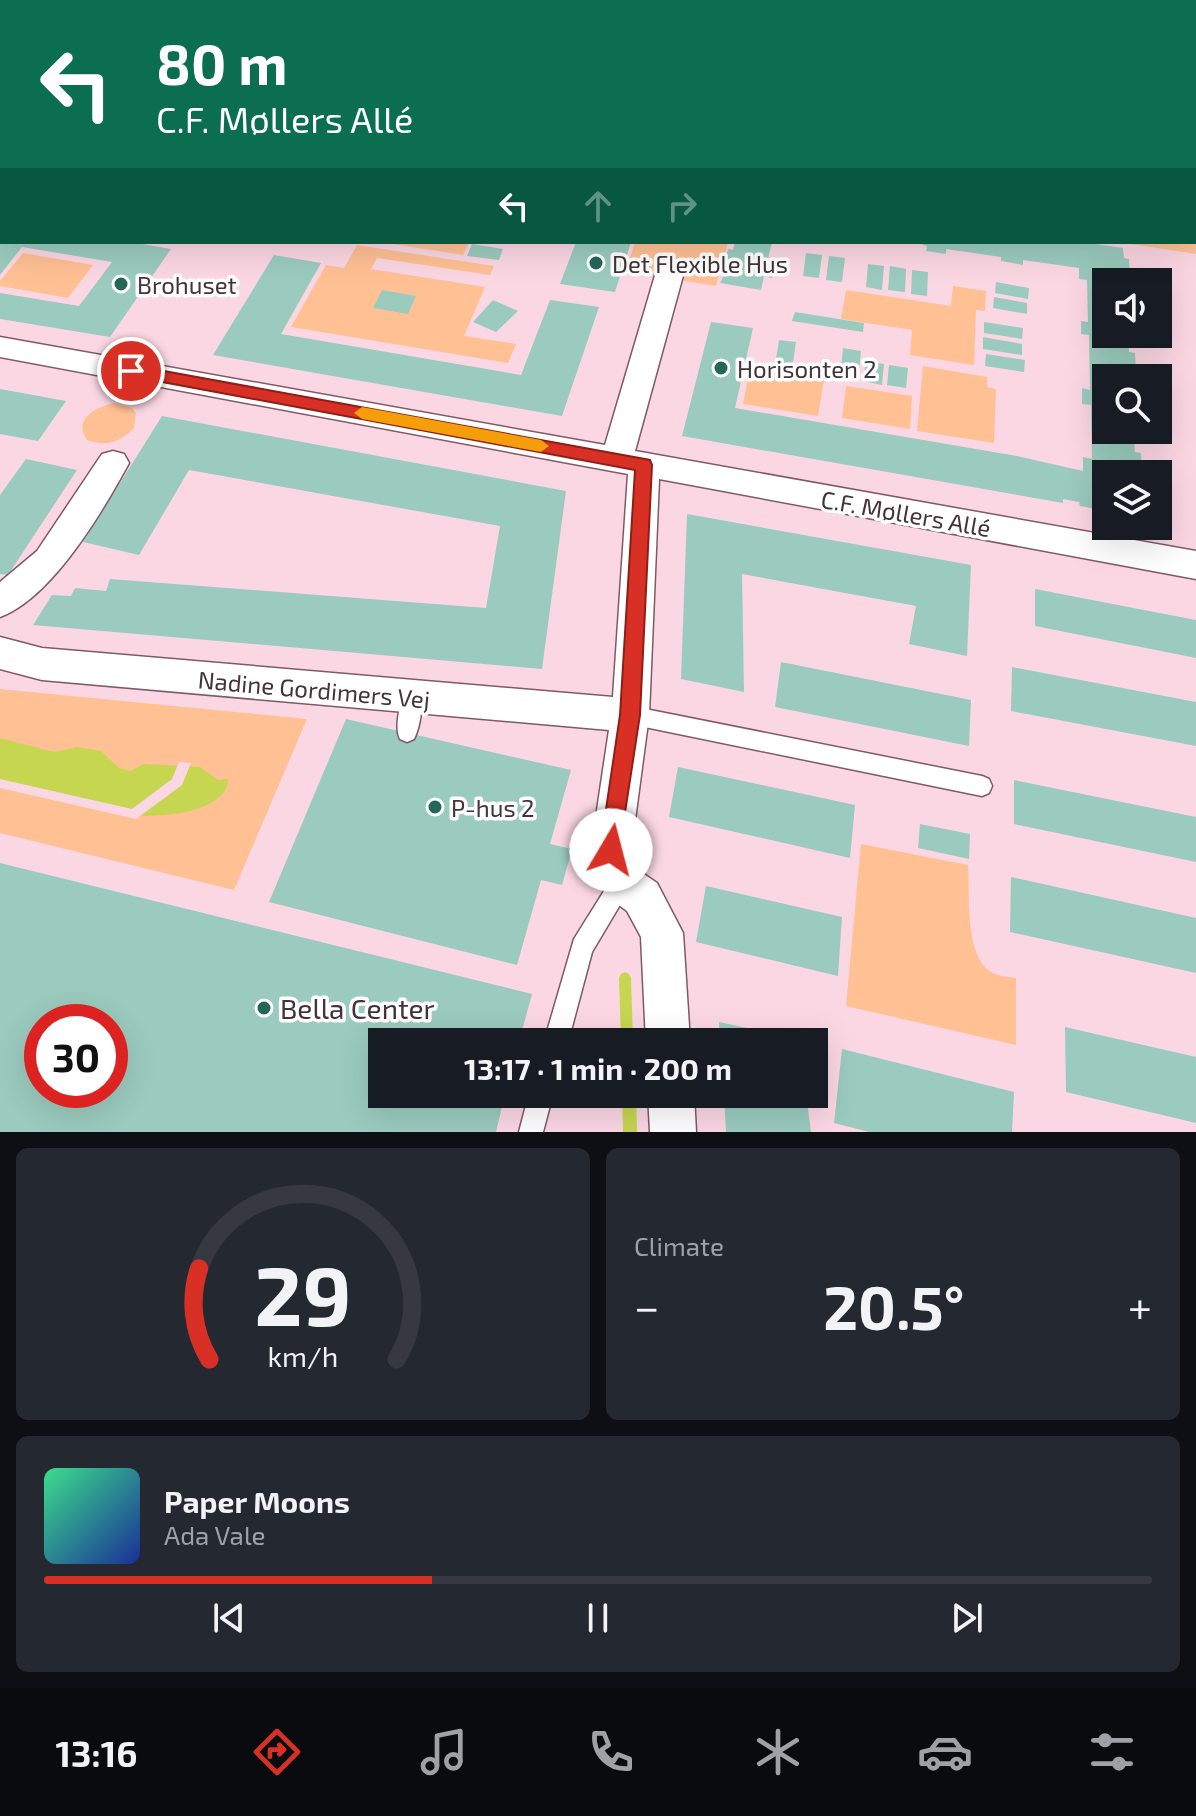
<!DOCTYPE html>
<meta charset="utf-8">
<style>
:root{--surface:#171b24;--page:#242831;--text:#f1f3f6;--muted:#9ea1a6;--line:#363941;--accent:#d93025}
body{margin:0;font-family:"Exo 2",sans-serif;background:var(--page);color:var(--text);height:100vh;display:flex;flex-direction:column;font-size:30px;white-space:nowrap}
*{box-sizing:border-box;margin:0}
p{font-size:26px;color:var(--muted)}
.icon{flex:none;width:44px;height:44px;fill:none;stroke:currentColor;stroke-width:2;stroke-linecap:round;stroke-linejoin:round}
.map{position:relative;height:1132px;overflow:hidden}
.panel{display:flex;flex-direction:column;gap:16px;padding:16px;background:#0d0f14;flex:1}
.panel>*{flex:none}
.banner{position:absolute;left:0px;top:0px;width:1196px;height:244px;box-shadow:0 8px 32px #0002;background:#0b6e4f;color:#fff;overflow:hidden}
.buttons{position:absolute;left:1092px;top:268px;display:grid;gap:16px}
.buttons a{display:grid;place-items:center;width:80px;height:80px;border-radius:0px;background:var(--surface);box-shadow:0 8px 32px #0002;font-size:40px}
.speed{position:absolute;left:24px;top:1004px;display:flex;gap:16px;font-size:40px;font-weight:700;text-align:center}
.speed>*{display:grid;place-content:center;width:104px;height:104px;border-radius:50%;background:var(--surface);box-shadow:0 8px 32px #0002;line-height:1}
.speed .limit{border:12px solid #d22;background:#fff;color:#111}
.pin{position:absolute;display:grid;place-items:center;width:68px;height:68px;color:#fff;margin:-34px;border:4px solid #fff;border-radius:50%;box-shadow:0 2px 8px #0007}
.me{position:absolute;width:88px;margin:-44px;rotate:8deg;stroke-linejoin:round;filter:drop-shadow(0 0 6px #0008)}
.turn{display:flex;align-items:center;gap:28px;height:168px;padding:0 24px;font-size:36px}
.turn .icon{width:104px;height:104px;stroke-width:2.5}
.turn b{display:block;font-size:56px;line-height:68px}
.lanes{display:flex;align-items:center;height:76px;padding:0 24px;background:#0003;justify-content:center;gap:40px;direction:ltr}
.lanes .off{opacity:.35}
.big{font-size:60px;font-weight:700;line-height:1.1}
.panel .tile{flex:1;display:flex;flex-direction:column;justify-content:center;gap:12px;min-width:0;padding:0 28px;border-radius:12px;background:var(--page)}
.panel .dial{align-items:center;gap:0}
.dial svg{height:208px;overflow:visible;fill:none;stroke:var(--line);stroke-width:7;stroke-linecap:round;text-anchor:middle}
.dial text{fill:var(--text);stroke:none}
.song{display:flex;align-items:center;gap:24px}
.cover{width:96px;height:96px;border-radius:12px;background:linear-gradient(135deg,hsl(150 70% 55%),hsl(230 70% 35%))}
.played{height:8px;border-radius:4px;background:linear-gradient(90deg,var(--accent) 35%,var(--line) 35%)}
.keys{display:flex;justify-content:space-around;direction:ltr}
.heat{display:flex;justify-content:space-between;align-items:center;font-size:44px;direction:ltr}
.panel .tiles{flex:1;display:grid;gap:16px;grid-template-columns:1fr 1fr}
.tile:last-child{grid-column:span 2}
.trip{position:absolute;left:368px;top:1028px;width:460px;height:80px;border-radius:0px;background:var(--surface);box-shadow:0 8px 32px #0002;font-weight:700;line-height:80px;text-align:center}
.tabs{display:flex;height:128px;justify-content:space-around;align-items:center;background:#090b0e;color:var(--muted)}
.tabs .icon{width:56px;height:56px}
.tabs .selected{color:var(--accent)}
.tabs b{font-size:36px;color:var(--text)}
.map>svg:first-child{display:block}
</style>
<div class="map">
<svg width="1196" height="1132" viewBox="0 0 1196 1132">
<rect width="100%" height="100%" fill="#fbd7e3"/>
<!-- green -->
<path fill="#ffc094" d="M 0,0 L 1180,0 L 1180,2 L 2,2 L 2,82 Z
M 1194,118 L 1196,254 L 1118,242 L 1194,242 Z
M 380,242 L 469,242 L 463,255 Z
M 635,242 L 728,242 L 716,286 L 626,271 Z
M 357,245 L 494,266 L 490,275 L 377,258 L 371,269 L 485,287 L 464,336 L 516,344 L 508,363 L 291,327 L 326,265 L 344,268 Z
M 23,253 L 93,265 L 68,298 L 0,286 L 0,281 Z
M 953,286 L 986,291 L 985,311 L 976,310 L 974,365 L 910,355 L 912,330 L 841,319 L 846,290 L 951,306 Z
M 923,366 L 987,377 L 987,387 L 996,389 L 994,443 L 917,431 Z
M 750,368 L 824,380 L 818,416 L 743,404 Z
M 846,386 L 912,396 L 910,429 L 842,418 Z
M 115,403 L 132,408 L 136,413 L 134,428 C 121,442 105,447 87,440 C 72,419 97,406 115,403 Z
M 0,689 L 307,719 L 234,890 L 0,833 Z
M 861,844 L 968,865 C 970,893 964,955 991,972 C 997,976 1009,977 1016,978 L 1016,1045 L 846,1006 Z"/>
<!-- water -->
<path fill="#c6d650" d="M 0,738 L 54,752 L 77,747 L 101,751 L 119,768 L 130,771 L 144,764 L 200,767 L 218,780 L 228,779 C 228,813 158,818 133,815 C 89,808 44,794 0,784 Z"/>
<!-- pier -->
<path fill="#fbd7e3" d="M 179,762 L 191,763 L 182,785 L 136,819 L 0,788 L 0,779 L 132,809 L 172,779 Z"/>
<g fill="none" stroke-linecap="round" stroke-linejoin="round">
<!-- stream -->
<path fill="#c6d650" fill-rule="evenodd" d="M 1019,0 L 1040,0 L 1044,2 L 1023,2 Z
M 625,972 L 629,974 L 631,978 L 633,1042 L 621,1042 L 619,978 L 621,974 Z
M 622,1094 L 636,1094 L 637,1132 L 623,1132 Z"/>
</g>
<!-- building -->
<path fill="#9bcbbe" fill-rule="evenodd" d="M 0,242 L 131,242 L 171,249 L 110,337 L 0,319 L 0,293 L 79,306 L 112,262 L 22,247 L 0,275 Z
M 576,242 L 631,242 L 615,292 L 560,284 Z
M 735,242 L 772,242 L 767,263 L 775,264 L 772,278 L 764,276 L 761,290 L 720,283 L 729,265 L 724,264 L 728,249 L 733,250 Z
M 913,242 L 1082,242 L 1123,248 L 1124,258 L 1129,259 L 1130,281 L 1106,282 L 1106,334 L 1134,334 L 1134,343 L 1129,342 L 1129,352 L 1135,353 L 1136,373 L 1130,372 L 1131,378 L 1106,378 L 1106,430 L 1139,430 L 1140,441 L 1134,441 L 1135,452 L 1141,453 L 1142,474 L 1106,474 L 1106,511 L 1080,506 L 1079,502 L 1063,499 L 1063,503 L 682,436 L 711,322 L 753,328 L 735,408 L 1017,456 L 1083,471 L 1083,457 L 1092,459 L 1091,405 L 1082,404 L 1082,388 L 1090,390 L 1089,335 L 1081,334 L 1081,321 L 1088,322 L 1087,280 L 1079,279 L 1079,268 L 1023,260 L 1023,265 L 1001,261 L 1001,257 L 946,249 L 946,254 L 926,251 L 927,246 Z
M 472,244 L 503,249 L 499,260 L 467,256 Z
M 806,253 L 822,255 L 819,278 L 803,276 Z
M 274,255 L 321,263 L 281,334 L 521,375 L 550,300 L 599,307 L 562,416 L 213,355 Z
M 829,256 L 845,258 L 842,282 L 826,280 Z
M 868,264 L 884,266 L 882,290 L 866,287 Z
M 890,266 L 906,269 L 905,292 L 888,290 Z
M 912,270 L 928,272 L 927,296 L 911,294 Z
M 996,282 L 1029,288 L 1028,299 L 995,293 Z
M 382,290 L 416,296 L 408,314 L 373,308 Z
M 994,297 L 1027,303 L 1027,314 L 993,308 Z
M 493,300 L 518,311 L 496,332 L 473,322 Z
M 795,312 L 864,323 L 863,332 L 792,321 Z
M 984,322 L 1023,328 L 1022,339 L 984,333 Z
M 983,337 L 1022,344 L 1022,355 L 983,349 Z
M 779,340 L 796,342 L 792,369 L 775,366 Z
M 843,348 L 861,351 L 858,380 L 840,378 Z
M 986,354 L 1025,360 L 1024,372 L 985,366 Z
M 866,361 L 884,364 L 882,385 L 863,381 Z
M 889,365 L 908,368 L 906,388 L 887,385 Z
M 0,389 L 66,401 L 38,441 L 0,434 Z
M 162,416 L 566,491 L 542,669 L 33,625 L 52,595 L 71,596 L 75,588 L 106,591 L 110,579 L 486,608 L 500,526 L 189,470 L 139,555 L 83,542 Z
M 26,459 L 77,470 L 8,575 L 0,574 L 0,495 Z
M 687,514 L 971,565 L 967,656 L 909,644 L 916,606 L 742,574 L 744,692 L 681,679 Z
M 1035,589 L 1196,620 L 1196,658 L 1035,626 Z
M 781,662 L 971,700 L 969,746 L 775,707 Z
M 1012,667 L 1196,702 L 1196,746 L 1011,711 Z
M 346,719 L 571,770 L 550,844 L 572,849 L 562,885 L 541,880 L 517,965 L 269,902 Z
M 678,767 L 855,805 L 850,858 L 669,817 Z
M 1014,780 L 1196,817 L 1196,862 L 1014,824 Z
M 920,824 L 970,834 L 969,859 L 918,848 Z
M 0,863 L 532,994 L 519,1042 L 382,1042 L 382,1094 L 505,1094 L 496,1132 L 0,1132 ZM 42,1022 L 110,1022 L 110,1090 L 42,1090 Z
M 1011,877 L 1196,918 L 1196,973 L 1010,932 Z
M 706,886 L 842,917 L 838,976 L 696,942 Z
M 719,1022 L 800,1039 L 800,1042 L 720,1042 Z
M 1065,1027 L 1196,1057 L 1196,1123 L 1066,1092 Z
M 842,1049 L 1014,1092 L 1012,1132 L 869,1132 L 834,1123 Z
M 724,1094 L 806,1094 L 811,1132 L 726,1132 Z"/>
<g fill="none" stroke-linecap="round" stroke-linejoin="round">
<!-- lane casing -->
<g stroke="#7f5966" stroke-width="3">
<path id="lane" d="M 412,689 L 419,692 C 424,704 420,727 414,739 L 407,742 L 400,739 C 394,727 400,704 405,692 Z
M 630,706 L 982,776 L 989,779 L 992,786 L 989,793 L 982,796 L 630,724 L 623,721 L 620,715 L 623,709 Z
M 622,872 L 630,875 L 633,883 L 592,952 L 568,1042 L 544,1042 L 574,939 L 614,875 Z
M 529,1094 L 553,1094 L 543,1132 L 519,1132 Z"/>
</g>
<!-- street casing -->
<g stroke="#7f5966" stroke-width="3">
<path id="street" d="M 670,263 L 680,265 L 684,272 L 635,451 L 1196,551 L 1196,579 L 659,479 L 649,715 L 631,850 L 638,870 L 657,883 L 683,933 L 690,1042 L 646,1042 L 641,937 L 627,911 L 608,897 L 591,850 L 609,730 L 42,680 L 0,669 L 0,637 L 42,648 L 613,697 L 628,474 L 0,357 L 0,337 L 605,445 L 656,272 L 660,265 Z
M 113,451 L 124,454 L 129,463 C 103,511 52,598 0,617 L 0,582 L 37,551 L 102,454 Z
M 648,1094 L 694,1094 L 696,1132 L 650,1132 Z"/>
</g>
<!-- lane -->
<use href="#lane" fill="#fff" fill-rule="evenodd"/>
<!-- street -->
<use href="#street" fill="#fff" fill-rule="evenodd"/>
</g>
<!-- route -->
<path fill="#d93025" stroke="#8d1f18" stroke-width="2" d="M 131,365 L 650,460 L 652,465 L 640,715 L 618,858 L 611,861 L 603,858 L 600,850 L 620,715 L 635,470 L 125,375 L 123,371 Z"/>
<!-- slow -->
<path fill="#f59e0b" d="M 362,407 L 541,440 L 549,446 L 541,452 L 362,419 L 354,413 Z"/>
<!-- markers -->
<g fill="#246759" stroke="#fff" stroke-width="3">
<circle cx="596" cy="263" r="8"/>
<circle cx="121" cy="284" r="8"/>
<circle cx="721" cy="368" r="8"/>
<circle cx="435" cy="807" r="8"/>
<circle cx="264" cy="1008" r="8"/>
</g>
<g text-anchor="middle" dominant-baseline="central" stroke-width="7" stroke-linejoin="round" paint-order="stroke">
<!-- poi labels -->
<g font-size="24" fill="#443339" stroke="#fff" text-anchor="start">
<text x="612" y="263">Det Flexible Hus</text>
<text x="137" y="284">Brohuset</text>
<text x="737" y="368">Horisonten 2</text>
<text x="451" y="807">P-hus 2</text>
</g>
<!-- street labels -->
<g font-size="24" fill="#443339" stroke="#fff">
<text transform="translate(906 513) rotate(10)">C.F. Møllers Allé</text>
<text transform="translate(314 689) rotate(5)">Nadine Gordimers Vej</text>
</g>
<!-- near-poi labels -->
<g font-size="28" fill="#443339" stroke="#fff" text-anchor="start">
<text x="280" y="1008">Bella Center</text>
</g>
</g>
</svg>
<div class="buttons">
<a><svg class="icon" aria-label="sound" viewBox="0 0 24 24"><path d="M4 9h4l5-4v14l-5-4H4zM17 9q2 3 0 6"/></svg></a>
<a><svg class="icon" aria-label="search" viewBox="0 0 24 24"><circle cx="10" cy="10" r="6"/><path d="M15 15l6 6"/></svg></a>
<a><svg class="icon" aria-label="layers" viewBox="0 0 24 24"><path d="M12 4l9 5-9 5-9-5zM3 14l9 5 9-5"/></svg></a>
</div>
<div class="speed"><div class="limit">30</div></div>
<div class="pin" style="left:131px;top:371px;background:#d93025"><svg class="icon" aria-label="arrive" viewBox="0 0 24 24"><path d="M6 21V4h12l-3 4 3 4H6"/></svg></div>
<svg class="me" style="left:611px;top:850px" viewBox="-20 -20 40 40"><circle r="19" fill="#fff"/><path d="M0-13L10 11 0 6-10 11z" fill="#d93025"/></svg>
<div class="trip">13:17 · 1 min · 200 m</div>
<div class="banner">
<div class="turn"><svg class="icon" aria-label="left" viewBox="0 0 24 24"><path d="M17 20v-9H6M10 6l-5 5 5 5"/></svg><div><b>80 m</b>C.F. Møllers Allé</div></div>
<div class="lanes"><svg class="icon" aria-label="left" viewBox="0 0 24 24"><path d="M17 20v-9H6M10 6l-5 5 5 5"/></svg><svg class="icon off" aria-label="ahead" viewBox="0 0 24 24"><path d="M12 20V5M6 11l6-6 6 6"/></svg><svg class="icon off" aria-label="right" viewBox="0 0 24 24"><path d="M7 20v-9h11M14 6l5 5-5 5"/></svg></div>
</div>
</div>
<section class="panel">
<div class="tiles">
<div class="tile dial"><svg viewBox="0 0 100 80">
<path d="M14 69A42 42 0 1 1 86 69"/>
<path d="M14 69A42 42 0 0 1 10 34" stroke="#d93025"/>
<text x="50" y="56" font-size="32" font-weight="700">29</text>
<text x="50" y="72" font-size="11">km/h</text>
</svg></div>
<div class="tile"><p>Climate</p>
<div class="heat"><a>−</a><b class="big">20.5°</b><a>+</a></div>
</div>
<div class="tile">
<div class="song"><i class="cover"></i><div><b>Paper Moons</b><p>Ada Vale</p></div></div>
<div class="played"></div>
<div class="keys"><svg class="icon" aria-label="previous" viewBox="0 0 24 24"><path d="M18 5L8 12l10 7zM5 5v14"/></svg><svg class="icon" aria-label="pause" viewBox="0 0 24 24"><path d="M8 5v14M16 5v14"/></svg><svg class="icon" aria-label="next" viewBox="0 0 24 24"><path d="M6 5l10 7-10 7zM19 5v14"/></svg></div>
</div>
</div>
</section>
<nav class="tabs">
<b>13:16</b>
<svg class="icon selected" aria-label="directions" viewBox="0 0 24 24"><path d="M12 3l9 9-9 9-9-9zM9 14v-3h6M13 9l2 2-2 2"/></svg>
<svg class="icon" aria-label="music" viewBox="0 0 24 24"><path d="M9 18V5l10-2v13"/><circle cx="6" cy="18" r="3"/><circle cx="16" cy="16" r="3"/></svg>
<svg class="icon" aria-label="phone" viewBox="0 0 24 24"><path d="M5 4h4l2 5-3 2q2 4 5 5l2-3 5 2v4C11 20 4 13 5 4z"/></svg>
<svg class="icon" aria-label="climate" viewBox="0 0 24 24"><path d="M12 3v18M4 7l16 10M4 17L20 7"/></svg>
<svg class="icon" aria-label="car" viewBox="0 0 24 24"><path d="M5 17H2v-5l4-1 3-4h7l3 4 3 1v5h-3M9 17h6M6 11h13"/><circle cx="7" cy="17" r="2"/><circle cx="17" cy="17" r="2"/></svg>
<svg class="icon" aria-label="filters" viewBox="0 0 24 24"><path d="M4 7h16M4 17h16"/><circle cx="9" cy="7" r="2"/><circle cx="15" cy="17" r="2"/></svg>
</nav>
